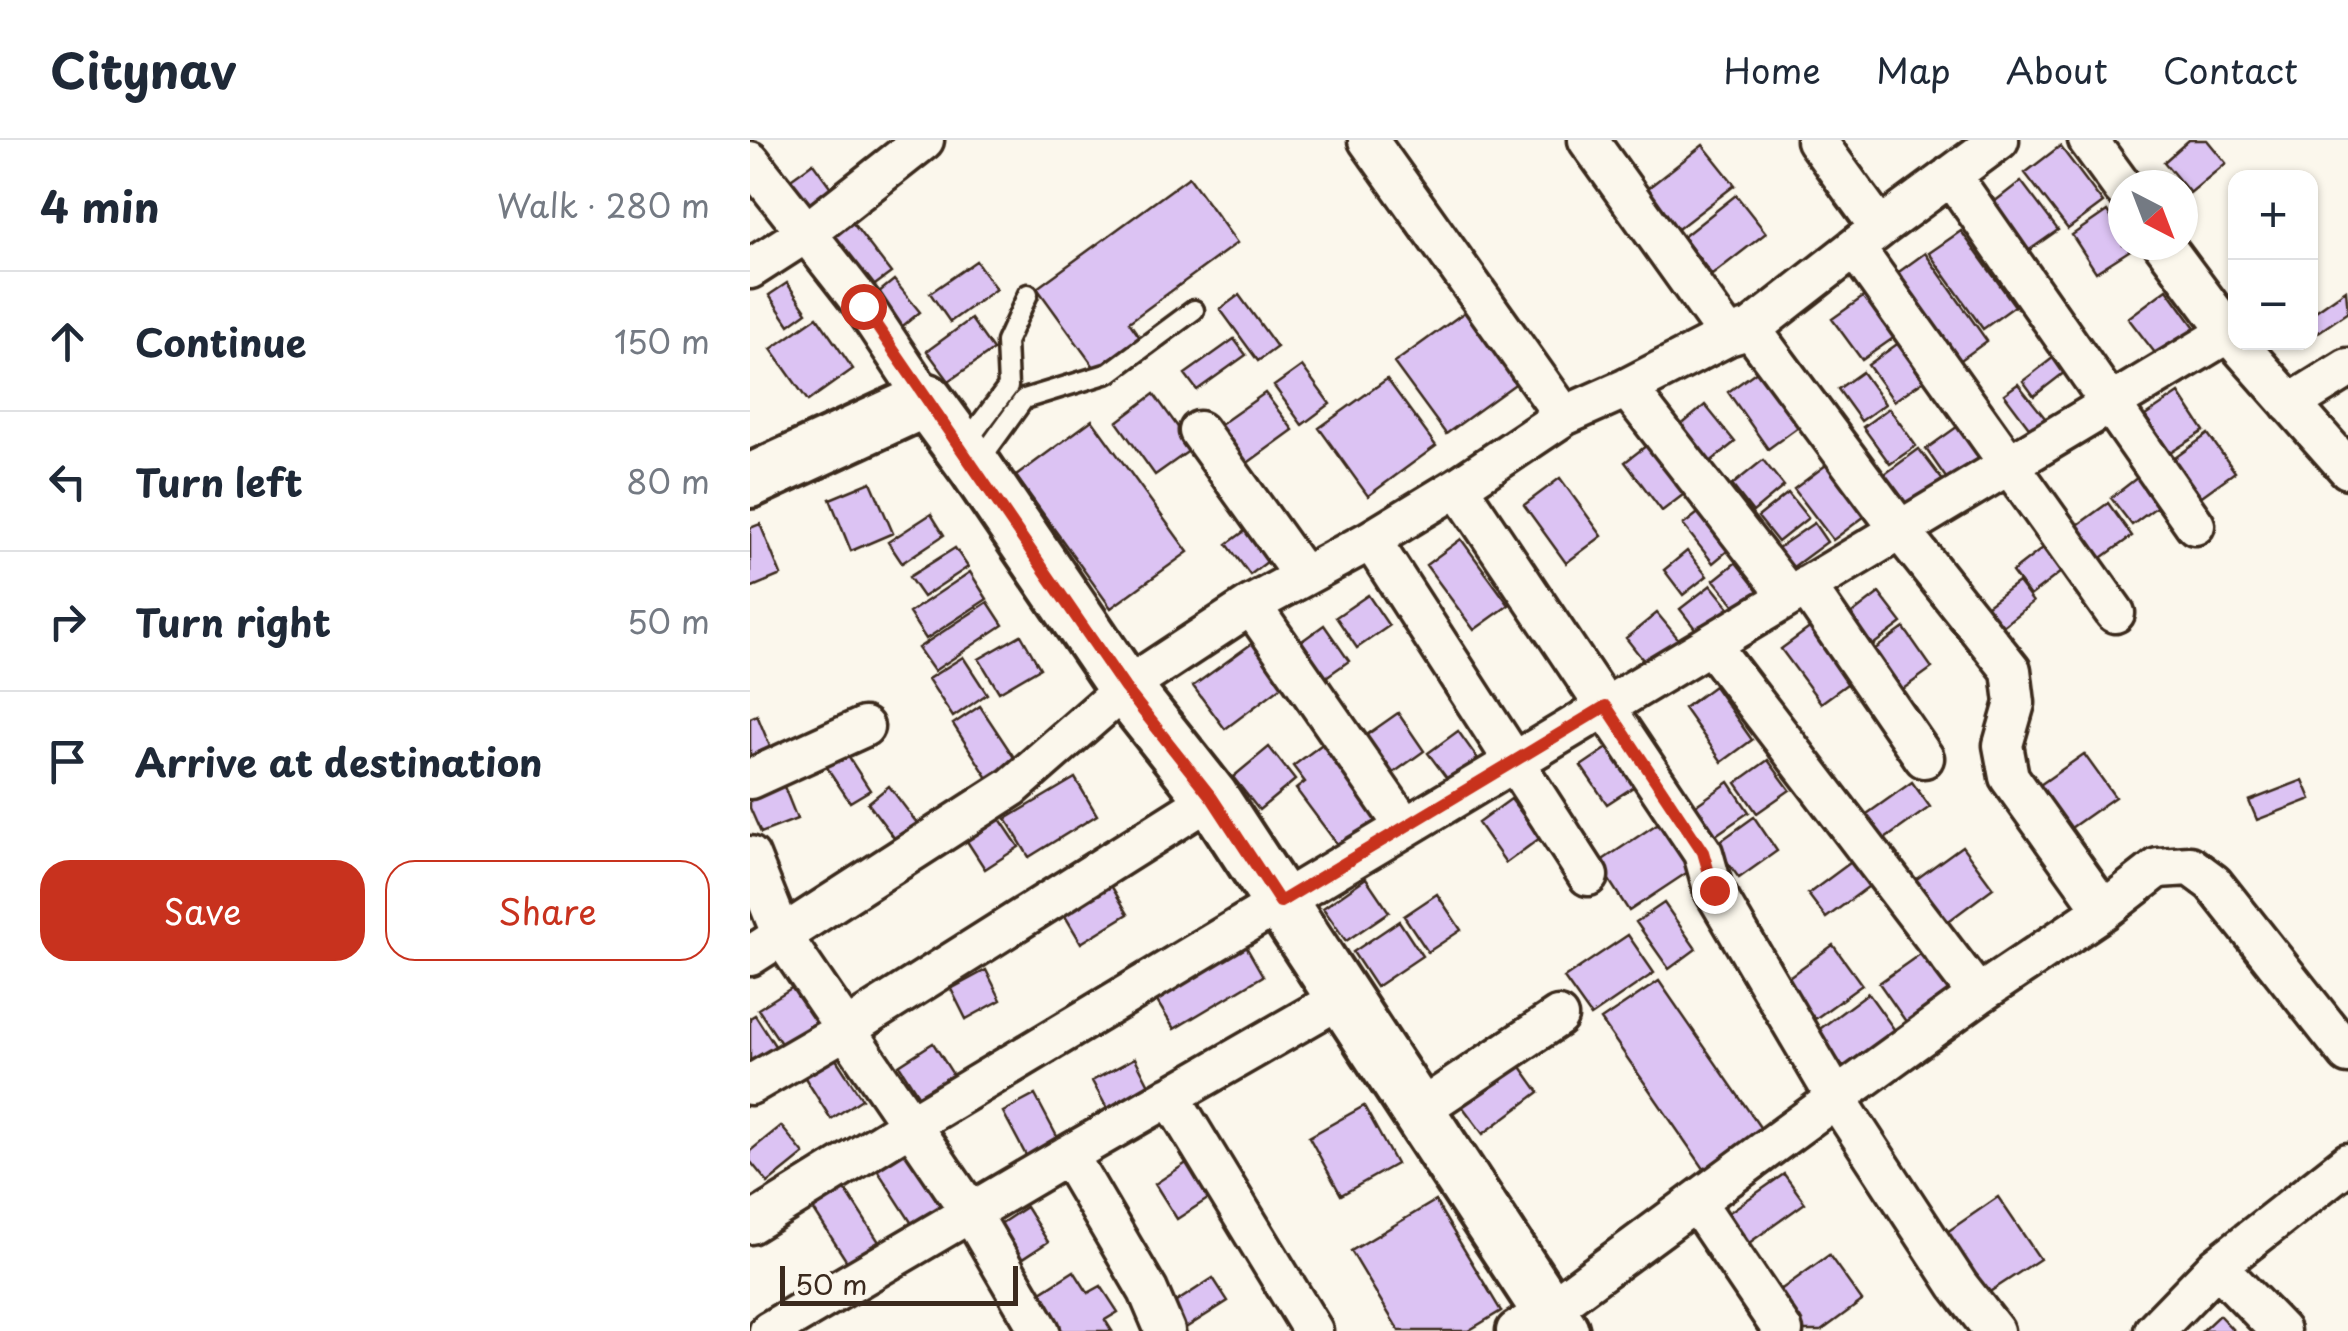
<!DOCTYPE html>
<html lang="en">
<head>
<meta charset="utf-8">
<style>
  body { margin:0; font-family:"Playpen Sans",sans-serif; background:#f6f6f7; color:#1f2937 }
  .controls { position:absolute; right:30px; top:30px; display:grid; overflow:hidden; border-radius:20px; box-shadow:0 2px 8px #0004 }
  .controls button { width:90px; height:90px; display:grid; place-items:center; padding:0; border:0; border-bottom:2px solid #e0e1e3; background:#fff; color:#1f2937; font:50px sans-serif }
  .compass { position:absolute; left:1358px; top:30px; width:90px; height:90px; border-radius:50%; background:#fff; box-shadow:0 2px 8px #0004; rotate:138deg }
  .scale { position:absolute; left:30px; bottom:25px; width:238px; box-sizing:border-box; padding-left:10px; border:5px solid #3b2a1e; border-top:0; font-size:28px; line-height:35px; white-space:nowrap; color:#3b2a1e; -webkit-text-stroke:8px #fbf7ec; paint-order:stroke }
  .stop { position:absolute; width:30px; height:30px; margin:-22px; border:8px solid #c8321e; border-radius:50%; background:#fff }
  .stop.end { background:#c8321e; border-color:#fff; box-shadow:0 2px 10px #0008 }
  .list { margin:0; padding:0; list-style:none }
  h2 { display:flex; justify-content:space-between; align-items:center; height:130px; margin:0; padding:0 40px; font-size:42px }
  h2 small { font-size:32px; font-weight:400; color:#747a83 }
  .list li { display:grid; grid-template-columns:65px 1fr auto; gap:30px; align-items:center; box-sizing:border-box; height:140px; padding:0 40px; border-top:2px solid #e0e1e3 }
  .list b { display:block; font-size:38px; white-space:nowrap }
  .list em { font-size:32px; font-style:normal; color:#747a83 }
  .actions { display:flex; gap:20px; padding:30px 40px }
  .actions a { flex:1; padding:22px 0; border:2px solid #c8321e; border-radius:30px; text-align:center; font-size:35px; color:#c8321e }
  .actions .main { background:#c8321e; color:#fff }
  .icon { flex:none; width:55px; height:55px; fill:none; stroke:currentColor; stroke-width:2; stroke-linecap:round; stroke-linejoin:round }
  .map { position:relative; flex:none; width:1598px; height:1191px; overflow:hidden }
  header { display:flex; align-items:center; gap:60px; box-sizing:border-box; height:140px; padding:0 50px; background:#fff; border-bottom:2px solid #e0e1e3 }
  header strong { font-size:48px }
  nav { display:flex; gap:55px; margin-inline-start:auto; font-size:35px }
  main { display:flex }
  aside { flex:1; background:#fff }
  .map>svg:first-child { display:block }
  .building { fill:#dcc3f3; stroke:#3b2a1e; stroke-width:2.5 }
  .lines { fill:none; stroke-linecap:round; stroke-linejoin:round }
  .lane-casing { stroke:#3b2a1e; stroke-width:25 }
  .street-casing { stroke:#3b2a1e; stroke-width:45 }
  .secondary-casing { stroke:#3b2a1e; stroke-width:60 }
  .lane { stroke:#fbf7ec; stroke-width:18 }
  .street { stroke:#fbf7ec; stroke-width:38 }
  .secondary { stroke:#fbf7ec; stroke-width:52 }
  .route { stroke:#c8321e; stroke-width:12 }
</style>
</head>
<body>
<header>
<strong>Citynav</strong>
<nav><a>Home</a><a>Map</a><a>About</a><a>Contact</a></nav>
</header>
<main>
<aside>
<h2>4 min<small>Walk · 280 m</small></h2>
<ul class="list">
<li><svg class="icon" aria-label="ahead" viewBox="0 0 24 24"><path d="M12 20V5M6 11l6-6 6 6"/></svg><div><b>Continue</b></div><em>150 m</em></li>
<li><svg class="icon" aria-label="left" viewBox="0 0 24 24"><path d="M17 20v-9H6M10 6l-5 5 5 5"/></svg><div><b>Turn left</b></div><em>80 m</em></li>
<li><svg class="icon" aria-label="right" viewBox="0 0 24 24"><path d="M7 20v-9h11M14 6l5 5-5 5"/></svg><div><b>Turn right</b></div><em>50 m</em></li>
<li><svg class="icon" aria-label="arrive" viewBox="0 0 24 24"><path d="M6 21V4h12l-3 4 3 4H6"/></svg><div><b>Arrive at destination</b></div></li>
</ul>
<div class="actions"><a class="main">Save</a><a>Share</a></div>
</aside>
<div class="map">
<svg width="1598" height="1191" viewBox="0 0 1598 1191">
  <rect width="100%" height="100%" fill="#fbf7ec"/>
  <filter id="ink" filterUnits="userSpaceOnUse"><feTurbulence type="fractalNoise" baseFrequency=".01" numOctaves="2"/><feDisplacementMap in="SourceGraphic" scale="20" xChannelSelector="R" yChannelSelector="G"/><feConvolveMatrix kernelMatrix="1 2 1 2 8 2 1 2 1" color-interpolation-filters="sRGB"/></filter>
  <g filter="url(#ink)">
    <!-- building -->
    <path class="building" d="M1439 0H1457L1476 23 1440 53 1414 22Z
      M953 5 985 45 924 92 893 52Z
      M1310 6 1353 63 1318 89 1275 33Z
      M63 23 87 56 51 81 28 48Z
      M439 37 487 103 379 182 391 199 347 231 287 148Z
      M1271 41 1308 90 1271 116 1235 69Z
      M986 55 1016 93 962 135 933 97Z
      M1357 71 1373 95V105H1379L1382 109 1346 132 1322 95Z
      M95 73 141 133 110 156 65 96Z
      M1211 91 1265 166 1233 189 1179 113Z
      M1175 113 1237 201 1208 222 1146 134Z
      M226 121 246 149 200 182 180 153Z
      M144 140 170 172 138 198 113 165Z
      M37 143 57 172 39 185 19 155Z
      M1417 149 1446 189 1409 218 1378 178Z
      M1123 150 1152 192 1112 220 1082 179Z
      M1596 150 1598 172 1560 198V175Z
      M489 155 527 207 508 221 470 169Z
      M723 166 775 237 696 294 644 223Z
      M67 177 103 229 58 261 21 209Z
      M221 179 243 210 199 241 177 211Z
      M1157 197 1183 234 1144 261 1118 225Z
      M484 199 496 215 447 250 435 234Z
      M1304 217 1315 232 1284 256 1273 241Z
      M1018 223 1058 280 1018 309 978 252Z
      M552 226 580 264 552 285 524 246Z
      M1112 232 1135 264 1111 281 1088 249Z
      M637 239 686 306 618 356 569 288Z
      M1268 244 1299 283 1284 294 1254 254Z
      M515 253 543 290 492 327 464 289Z
      M1429 253 1454 291 1420 313 1395 276Z
      M404 254 443 308 405 335 367 282Z
      M955 265 985 302 959 323 929 287Z
      M1139 268 1166 306 1140 324 1113 287Z
      M1218 279 1243 315 1201 345 1176 309Z
      M342 280 438 412 361 468 266 336Z
      M1458 294 1485 332 1449 358 1422 320Z
      M905 299 942 348 912 371 875 322Z
      M1169 309 1197 346 1161 374 1132 336Z
      M1084 319 1123 370 1083 400 1044 349Z
      M1013 320 1034 346 1003 372 982 345Z
      M1388 337 1409 365 1382 385 1361 358Z
      M810 338 852 396 816 423 774 365Z
      M121 342 143 393 101 411 80 359Z
      M1038 353 1058 378 1028 402 1008 377Z
      M1358 363 1382 396 1342 425 1318 392Z
      M952 370 982 407 963 423 933 385Z
      M181 374 194 395 152 423 138 402Z
      M1064 383 1077 402 1039 430 1025 410Z
      M10 384 31 435 0 448V388Z
      M503 385 526 415 500 435 477 404Z
      M711 399 759 465 724 490 676 425Z
      M205 408 218 427 173 457 159 437Z
      M1293 408 1311 432 1280 456 1262 432Z
      M937 411 957 436 933 455 914 430Z
      M989 420 1012 448 987 468 964 440Z
      M220 432 237 459 176 499 159 473Z
      M1268 442 1283 462 1245 492 1229 471Z
      M961 445 981 470 950 495 930 469Z
      M1129 453 1152 483 1116 510 1094 480Z
      M618 455 639 486 607 508 586 477Z
      M238 462 253 485 184 531 168 508Z
      M907 473 936 508 904 534 876 498Z
      M1069 481 1108 536 1071 563 1031 509Z
      M574 485 599 521 563 546 538 511Z
      M1154 488 1182 528 1146 554 1117 515Z
      M271 495 290 528 249 552 229 519Z
      M504 502 535 544 475 589 443 546Z
      M213 517 237 554 203 577 178 539Z
      M964 546 1002 600 972 622 934 568Z
      M230 566 271 628 243 646 203 584Z
      M648 573 674 611 635 639 608 601Z
      M7 575 26 621 0 632V578Z
      M708 591 733 626 704 648 678 613Z
      M575 602 633 682 593 712 546 649 555 642 543 626Z
      M865 603 891 642 857 664 831 626Z
      M519 607 545 640 509 670 483 637Z
      M96 613 120 650 100 662 76 626Z
      M1334 614 1365 657 1318 690 1287 647Z
      M1018 620 1040 650 1007 673 986 643Z
      M325 638 347 675 279 717 256 679Z
      M1553 640 1561 659 1507 680 1499 661Z
      M979 642 999 672 963 697 942 668Z
      M1162 642 1180 667 1132 701 1114 676Z
      M33 644 47 679 11 693 0 668V658Z
      M139 646 170 687 148 703 118 663Z
      M761 659 790 698 756 723 728 683Z
      M248 676 269 707 235 729 215 698Z
      M1004 677 1027 711 989 738 965 705Z
      M916 678 947 726 879 771 848 723Z
      M1212 706 1243 748 1192 786 1161 743Z
      M1108 717 1126 741 1076 778 1058 754Z
      M616 738 639 772 596 801 573 768Z
      M359 742 378 774 331 803 312 771Z
      M687 754 711 790 678 812 654 776Z
      M914 763 946 809 919 829 886 782Z
      M649 781 672 816 626 847 603 812Z
      M878 795 904 833 841 876 814 838Z
      M490 796 513 836 424 889 400 850Z
      M1083 805 1112 845 1065 879 1036 839Z
      M1173 812 1204 854 1159 886 1129 843Z
      M236 830 251 860 216 879 201 849Z
      M909 841 1016 996 959 1036 851 880Z
      M43 847 66 883 32 905 8 869Z
      M1118 853 1149 896 1098 934 1067 891Z
      M5 875 29 912 0 931V878Z
      M183 903 204 936 170 958 149 925Z
      M82 913 112 959 81 979 52 933Z
      M385 918 405 957 363 979 342 941Z
      M769 924 789 952 733 994 712 966Z
      M285 955 312 1006 280 1023 253 972Z
      M614 966 646 1024 591 1055 559 997Z
      M31 986 54 1014 18 1043 0 1021V1011Z
      M151 1004 196 1075 168 1093 122 1022Z
      M444 1018 467 1053 427 1079 405 1044Z
      M1034 1034 1055 1063 992 1108 971 1078Z
      M89 1040 133 1108 101 1128 58 1061Z
      M1248 1057 1290 1119 1238 1153 1197 1092Z
      M685 1061 751 1171 718 1191H649L601 1111Z
      M276 1067 298 1102 263 1125 241 1090Z
      M1079 1115 1112 1161 1071 1191H1047L1022 1156Z
      M324 1131 338 1153 351 1146 368 1172 355 1180 362 1191H312L288 1154Z
      M463 1138 478 1161 434 1189 420 1166Z
      M1469 1175 1484 1191H1452Z"/>
    <g class="lines">
      <!-- lane casing -->
      <g class="lane-casing">
        <path id="lane" d="M215 304 258 247 256 202 278 154
          M227 324 274 259 359 233 444 170"/>
      </g>
      <!-- street casing -->
      <g class="street-casing">
        <path id="street" d="M618 0 814 276
          M838 0 978 196
          M1066 0 1130 88
          M1338 0 1373 48
          M0 21 113 165 176 260
          M1201 35 1445 385
          M1414 105 1486 202
          M1105 108 1365 473
          M0 129 56 93 174 0
          M1001 189 1150 390 1261 530 1265 563 1253 605 1259 637 1354 770
          M1486 202 1598 329
          M877 248 1039 456
          M1540 264 1598 228
          M449 291 553 436
          M708 347 953 713 963 749 1086 958 1208 1145 1244 1191
          M621 400 838 736
          M1056 446 1174 618
          M501 465 655 687
          M960 504 1228 855
          M0 639 114 587
          M0 716 32 796 221 1073 290 1191
          M0 816 262 647 375 548 501 465 621 400 708 347 814 276 877 248 978 196 1001 189 1130 88 1249 0
          M0 945 95 890 462 658
          M420 956 563 1191
          M668 971 808 877
          M318 1015 398 1151 415 1191
          M946 1062 1033 1191
          M0 1084 160 985 1478 193
          M1467 1126 1530 1191
          M19 1191 318 1015 593 857
          M766 1191 799 1170 1086 958 1228 855 1354 770 1408 728 1440 726 1463 743 1598 914
          M1404 1191 1467 1126 1598 1023"/>
      </g>
      <!-- secondary casing -->
      <g class="secondary-casing">
        <path id="secondary" d="M0 341 176 260 225 327 375 548 462 658 812 1191"/>
      </g>
      <!-- lane -->
      <use href="#lane" class="lane"/>
      <!-- street -->
      <use href="#street" class="street"/>
      <!-- secondary -->
      <use href="#secondary" class="secondary"/>
    </g>
  </g>
  <g class="lines" filter="url(#ink)">
    <!-- route -->
    <path class="route" d="M113 166 375 548 462 658 530 762 856 566 953 712 964 750"/>
  </g>
</svg>
<div class="controls">
<button>+</button>
<button>−</button>
</div>
<svg class="compass" viewBox="-18 -18 36 36"><path d="M0-13l5 13h-10z" fill="#e53935"/><path d="M0 13l5-13h-10z" fill="#747a83"/></svg>
<div class="scale">50 m</div>
<div class="stop" style="left:113px;top:166px"></div>
<div class="stop end" style="left:964px;top:750px"></div>
</div>
</main>
</body>
</html>
